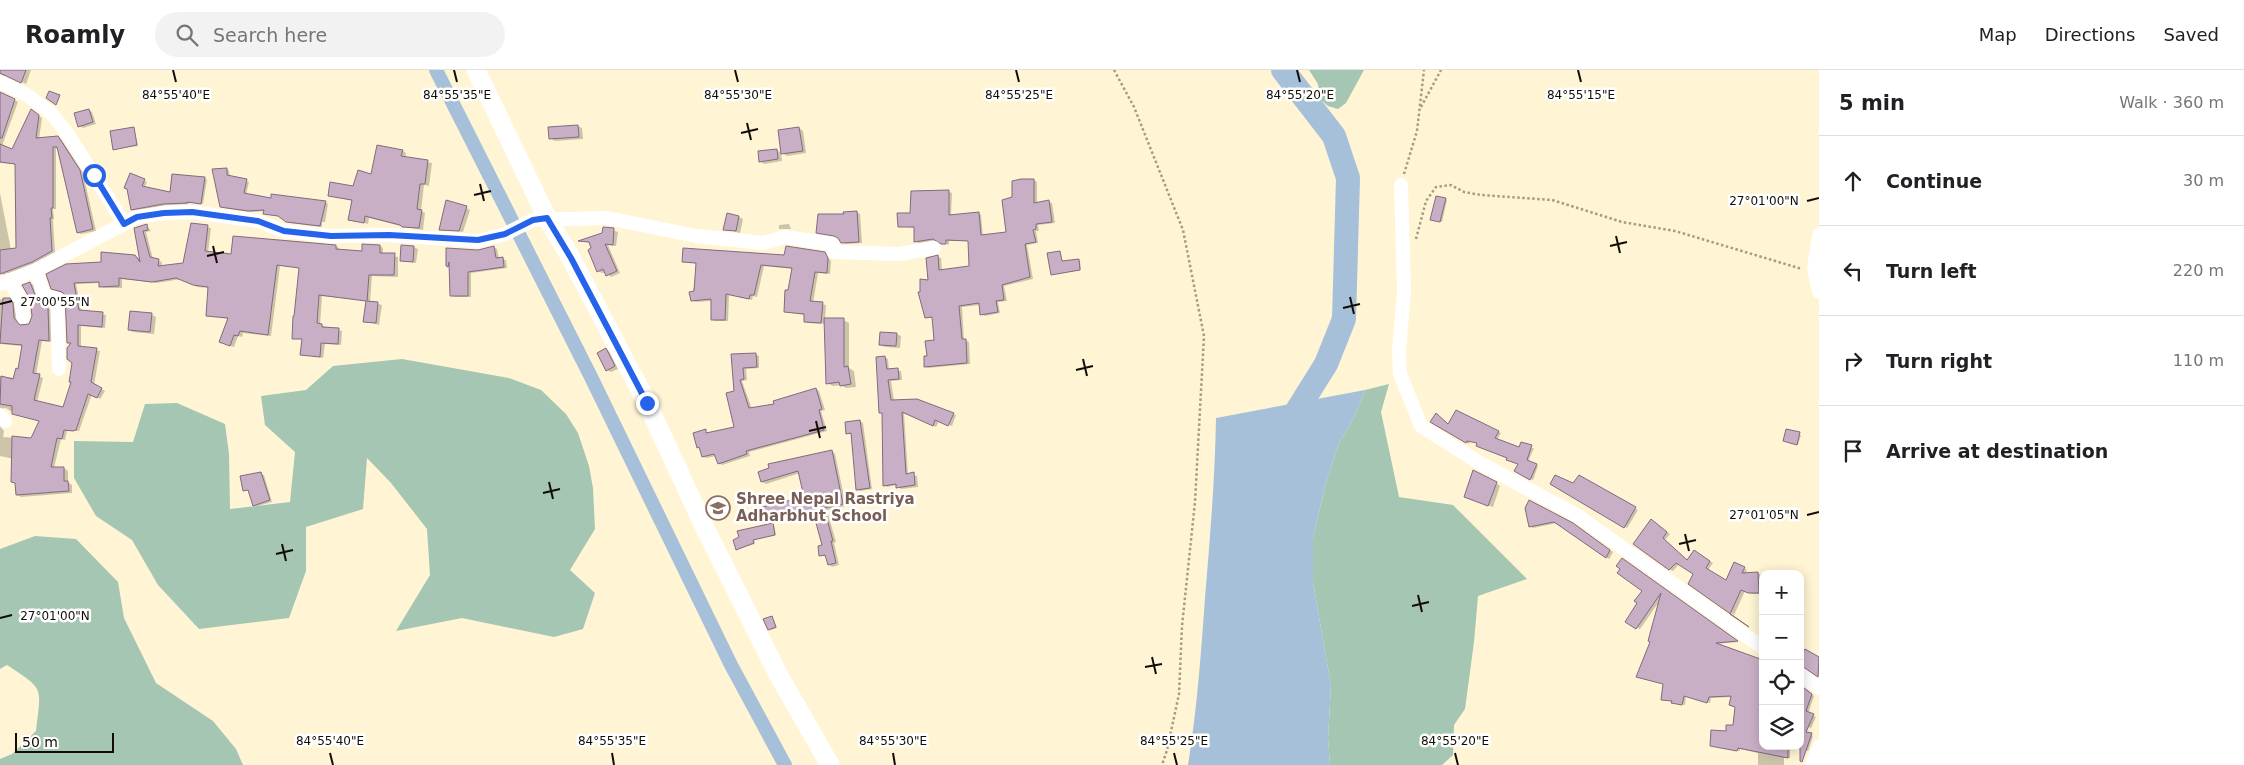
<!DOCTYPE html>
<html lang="en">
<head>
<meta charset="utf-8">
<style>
  body { margin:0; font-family:"DejaVu Sans",sans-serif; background:#f2f2f2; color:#202124 }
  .controls { position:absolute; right:15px; bottom:15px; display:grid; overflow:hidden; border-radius:10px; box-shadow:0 2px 12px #0003 }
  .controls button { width:45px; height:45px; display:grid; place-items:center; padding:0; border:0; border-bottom:1px solid #e0e0e0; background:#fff; color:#202124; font:25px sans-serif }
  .scale { position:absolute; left:15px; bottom:12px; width:99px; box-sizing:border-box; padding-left:5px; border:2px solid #110d04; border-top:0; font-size:14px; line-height:18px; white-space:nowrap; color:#110d04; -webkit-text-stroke:4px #fff; paint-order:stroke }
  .stop { position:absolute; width:15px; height:15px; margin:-11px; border:4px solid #2563eb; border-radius:50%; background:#fff }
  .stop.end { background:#2563eb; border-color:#fff; box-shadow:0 1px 5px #0008 }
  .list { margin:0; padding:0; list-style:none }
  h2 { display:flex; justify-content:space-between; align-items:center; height:65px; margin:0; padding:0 20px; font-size:21px }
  h2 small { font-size:16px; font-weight:400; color:#757577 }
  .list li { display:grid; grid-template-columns:32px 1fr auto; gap:15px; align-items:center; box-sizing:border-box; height:90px; padding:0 20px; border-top:1px solid #e0e0e0 }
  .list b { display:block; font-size:19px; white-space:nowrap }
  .list em { font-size:16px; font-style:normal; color:#757577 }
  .icon { flex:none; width:28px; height:28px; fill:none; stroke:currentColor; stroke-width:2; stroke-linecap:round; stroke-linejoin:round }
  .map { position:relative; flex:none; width:1819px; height:695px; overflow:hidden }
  header { display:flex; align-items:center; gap:30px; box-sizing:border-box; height:70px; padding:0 25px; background:#fff; border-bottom:1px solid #e0e0e0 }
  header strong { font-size:24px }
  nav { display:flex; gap:28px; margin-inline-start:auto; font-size:18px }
  .search { width:350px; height:45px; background:#f2f2f2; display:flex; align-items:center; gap:12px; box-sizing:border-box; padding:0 18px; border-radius:28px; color:#757577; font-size:19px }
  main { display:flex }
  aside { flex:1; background:#fff }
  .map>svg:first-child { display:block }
  .forest { fill:#a4c6b2 }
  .water { fill:#a5c0d8 }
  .shadow { fill:#0003 }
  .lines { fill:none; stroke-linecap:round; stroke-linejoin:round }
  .canal { stroke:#a5c0d8; stroke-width:14 }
  .river { stroke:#a5c0d8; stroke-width:24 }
  .building { fill:#c9afc6; stroke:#826a7f }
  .path { stroke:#a49c84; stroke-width:2.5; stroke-dasharray:2.5 2.5; stroke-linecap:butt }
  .street { stroke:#fff; stroke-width:14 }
  .secondary { stroke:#fff; stroke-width:19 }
  .route { stroke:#2563eb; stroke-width:6 }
  .ticks { fill:none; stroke:#110d04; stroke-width:2 }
  .labels { text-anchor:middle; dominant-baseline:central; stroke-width:5; stroke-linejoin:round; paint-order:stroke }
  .education-label { font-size:15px; font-weight:bold; fill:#785e54; stroke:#fff; text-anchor:start }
  .ticks-label { font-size:12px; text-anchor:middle; fill:#110d04; stroke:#fff; stroke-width:5; stroke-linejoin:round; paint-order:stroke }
</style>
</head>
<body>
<header>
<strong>Roamly</strong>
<div class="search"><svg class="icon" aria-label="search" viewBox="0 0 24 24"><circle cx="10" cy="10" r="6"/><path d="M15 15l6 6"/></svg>Search here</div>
<nav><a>Map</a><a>Directions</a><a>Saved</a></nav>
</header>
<main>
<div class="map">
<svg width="1819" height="695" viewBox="0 0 1819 695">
  <rect width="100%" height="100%" fill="#fff5d4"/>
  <!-- forest -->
  <path class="forest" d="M1309 0H1364L1346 33 1338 39 1328 36 1320 29 1318 14Z
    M402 289 509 308 541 320 566 344 578 363 589 396 593 418 595 459 570 500 595 523 583 559 554 567 462 548 396 561 430 505 427 459 391 413 367 388 363 439 306 457V501L289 548 199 559 158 515 132 470 96 446 74 408V371L133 372 145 334 177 333 225 354 229 384 230 439 290 432 295 382 265 355 261 326 306 320 333 296Z
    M1389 314 1381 342 1399 427 1453 435 1527 509 1478 526 1474 572 1465 639 1454 655 1453 685 1442 695H1330L1328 668 1331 616 1313 512V468L1325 416 1339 373 1354 348 1365 320Z
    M35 466 76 469 118 512 124 548 156 613 213 651 236 679 243 695H0V689L12 684 36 661C41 616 45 620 7 595L0 599V479Z"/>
  <!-- water -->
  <path class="water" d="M1365 320 1354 348 1339 373 1325 416 1313 468V512L1331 616 1328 668 1330 695H1188C1197 640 1201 584 1205 528 1210 468 1215 408 1216 348Z"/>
  <!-- shadow -->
  <path class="shadow" d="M0 0H31L26 14 9 6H3L0 4Z
    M0 22 18 32 2 76 12 81 34 42 42 48 39 69 58 67 61 69 83 103 96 161 81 164 78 162 58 78 56 79V139H53L54 149 53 150 55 183 36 193 4 205 1 203 0 199V123L11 180H17L16 94 0 93Z
    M89 40 92 42 96 54 83 58 80 56Z
    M578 56 582 58 583 69 555 71 550 68V58Z
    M799 58 803 61 806 83 787 86 782 83Z
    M134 59 138 76 114 79Z
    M777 80 781 83 782 91 764 94 760 91Z
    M403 81 406 83 405 88 432 93 429 116 424 115 421 141 425 143 423 160 405 157 369 148 368 154 350 149 353 131 329 126 354 117 372 106Z
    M227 99 229 101 230 107 249 112 246 125 272 130 325 132 328 134 325 152H322V157L290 153 281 147 267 144 265 141 251 142 224 138 221 136Z
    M131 105 147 112 144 118 171 124 173 106 205 108 207 110 203 134 190 132 189 134 166 135 135 141 132 140Z
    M1034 110 1037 112V134L1049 132 1052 133 1055 153 1038 155 1039 161H1036L1038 173 1027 175 1033 209 1004 216 1007 231 998 232 1000 243 985 246 982 244 980 235 962 237 964 270 969 272 970 294 928 298 925 297 936 272 934 248 926 247 930 211 928 189 938 187 941 188 942 201 971 197 969 171H949V175L937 170 919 173 916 172 915 158 899 156 912 144V122H949L952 123 951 146 978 143 981 145 983 166 1007 163 1014 128Z
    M1446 129 1447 130 1442 152 1434 150Z
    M466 138 470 140 463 162 440 159Z
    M857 142 860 144 862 173 845 174 839 167 817 162 845 145V143Z
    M739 147 743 149 740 163 725 159Z
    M789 154 791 159H779V155Z
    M192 155 211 158 208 183 232 185 336 176 339 178V181L363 183 380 176 383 178V185L398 187V207L372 206 370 232 382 235 379 255 365 251 367 231 322 226 320 255 342 261 341 275 325 274 323 288 301 284 303 270 294 268 300 198 280 196 271 266 243 263 242 267 238 266 234 277 224 274 229 249 207 246 209 218 197 217 181 209 157 213 122 209V218H103L100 213 76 214 82 242 106 245 105 258 81 256V277L100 281 94 315 105 321 100 329 92 324 79 361H67L65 370 61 369 54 398H64L68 401V412L72 415V423L21 427 17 425V414L12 412 52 397 0 386V356L4 361 3 367 32 369 40 351 15 344 6 338 0 339V306L14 308 19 300 23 276 0 274V281V229L13 231 19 255 25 257 32 252 33 246 30 213 34 215 41 235 52 240 53 272 42 271 36 305 43 308 37 332 64 339 73 312 72 274 68 272 66 225 52 218 102 193 135 186 141 189 135 159 147 156 151 161 146 162 153 189 162 192 161 197 184 194Z
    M606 158 618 162 616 176 608 175 620 203 611 207 606 202 602 203 598 201 591 173 581 171 604 164Z
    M413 177 418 179 416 193 401 190Z
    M494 177 497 179 499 189 506 190 507 198 471 203V227H454L451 225V198L447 196V179L478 181Z
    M1060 182 1063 192 1080 191 1081 200 1053 204Z
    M824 183 831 191 830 204 818 203 813 233 826 235 825 249 843 250 849 253V298L854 301 856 317 846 318 841 315 833 316 827 313 826 254 808 253 805 251V245L786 242 794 199 764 196 757 227 753 226 752 230 729 225 728 251H715L712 249V231L696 232 692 230 697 194 684 191Z
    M151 244 156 247 154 264 133 262 129 260Z
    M896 264 901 266 900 278 885 277 881 275Z
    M605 279 610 282 618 299 611 302 607 300Z
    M755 284 759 286V298L746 299 747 310 742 311 752 339 776 335 816 319 819 321 825 340 821 341 827 361 749 382 750 386 722 395 719 393 716 386 706 388 703 386 701 379 698 377 705 361 709 363 735 358 733 285Z
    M885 287 888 289 889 300 901 301 902 310 891 311 894 331 956 345 952 356 939 351 936 357 904 343 908 405 917 406 918 417 901 419 897 415 887 417 884 415 885 382 878 288Z
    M1456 342 1501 363 1497 370 1520 379 1534 378 1528 392 1538 396 1533 410 1515 401 1519 394 1508 387 1478 373 1470 371 1469 374 1463 371 1449 355Z
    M860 351 863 353 872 419 860 421 857 420 852 364 847 363Z
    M1787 360 1801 365 1798 375 1786 371Z
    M832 381 835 384 846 436 827 440 836 472 834 473 839 495 832 497 829 494 827 487 821 485 824 476 815 444 771 453 774 455 776 465 754 470 755 474 737 479 772 455 766 452 806 428 800 403 766 414 762 412Z
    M261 404 264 405 272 432 257 436 254 435 250 421 244 420Z
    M1579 406 1638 440 1627 458 1552 413 1574 415Z
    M1496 413 1500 416 1493 437 1469 429Z
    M1530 431 1576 457 1613 482 1609 489 1557 453 1533 458 1530 456Z
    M1655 453 1670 464 1665 470 1688 491 1694 481 1713 493 1708 500 1727 512 1744 498 1747 500 1745 504 1758 503 1761 505 1762 524H1752L1745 521 1734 545 1689 513 1695 504 1679 494 1673 501 1669 499Z
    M1625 491 1738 572 1716 574 1763 676 1790 680V688H1784V695H1758V683L1740 679V681L1711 675 1734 656 1736 637 1732 627 1711 628 1710 633 1686 626 1685 635 1662 629 1664 614 1652 572 1661 529 1640 559 1627 552 1644 521Z
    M772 547 777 558 771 560 769 559Z
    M1806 581 1819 588V606L1809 598H1800V591Z
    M1800 616 1814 626 1808 643 1816 647 1811 658 1800 653Z
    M1811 665 1813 666 1808 681 1794 676H1800Z"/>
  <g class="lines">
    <!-- canal -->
    <path class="canal" d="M436 0 591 307 731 595 785 695"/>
    <!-- river -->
    <path class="river" d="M1283 0 1334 66 1348 108 1344 249 1326 294 1286 358"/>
  </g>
  <!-- building -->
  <path class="building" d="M0 0H26L21 13 0 3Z
    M49 21 60 25 56 35 46 28Z
    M0 22 15 29 2 68H0Z
    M31 39 39 45 36 68 58 66 80 100 93 159 77 163 57 77H53V138H51L52 148H50L52 181 32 192 0 204V180L16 178 15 94 0 92V74L12 79Z
    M89 39 93 52 78 57 74 43Z
    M578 55 579 67 549 69 548 57Z
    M134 57 137 75 113 80 110 61Z
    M799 57 803 81 781 84 778 60Z
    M377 75 403 80 401 86 428 90 425 114H420L417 139 422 140 419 158 402 157 400 155 365 146 364 153 348 150 352 130 328 126 330 112 353 116 358 100 371 104Z
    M777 79 778 89 759 92 758 81Z
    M227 98V105L247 109 244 123 271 128V124L326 131 320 156 286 152 278 146 263 144 264 140 248 141 220 137 212 99Z
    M130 103 145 109 142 116 170 122 172 104 205 107 201 134 187 132V133L163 134 131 140 127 119 124 118Z
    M1021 109H1034V133L1049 130 1052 152 1036 154V159L1033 160 1036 172 1025 174 1030 207 1002 215 1004 230 996 231 998 242 980 245 979 233 959 236 962 269H966L967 293 924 297V286H927L925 271 934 270 932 247 925 248 918 222H920V209L928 210 926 188 938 185 939 200 969 196 968 171 946 170V174H941L933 169 914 172V157H898L897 143H910L911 121 949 120V145L979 142 981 165 1006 162 1002 130 1012 127V111Z
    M1436 126 1446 128 1440 152 1430 150Z
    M446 130 467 136 459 161 439 160Z
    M857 141 859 172 841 173 838 168 834 166 816 163 818 144H844L843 142Z
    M727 143 739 146 736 161 723 160Z
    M191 153 208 155 205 181 231 184 233 166 336 175V179L362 181V174L380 175V183H395L394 205H369L367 231 378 232 376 253 363 252 366 231 319 225 317 253 322 254V257L339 258 338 274 321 273 320 287 300 285 302 269H292L293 246H294L299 198 277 195 268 265 240 261 238 266 234 265 230 276 219 272 228 248 206 246 208 217 193 215 176 208 152 212 119 208V216L99 217V212L74 213 79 240 103 242 102 257 78 255V276L97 278 91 312 102 318 97 328 88 324 76 360 73 361 64 360 62 369 57 368 51 397H64V411H68L69 421 16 425 15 413 11 412 12 366 31 368 39 351 12 344V336L0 334 1 306 13 309 16 298 18 299 22 275 0 273 3 228H10L13 233 14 248 20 255 29 254 32 246 30 229 22 215 30 212 38 233 48 237 49 271 39 270 33 303 40 304 34 330 63 337 71 312H69L72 293 67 289V278L71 273H67L65 225 62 222 51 219 46 204 66 194 101 192V182L135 185 140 192 134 158 147 154 148 160 143 161 150 187 159 189 158 196 183 193Z
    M603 157 614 158 613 175 605 174 617 201 606 206 603 199 597 202 588 180 591 178 589 172 578 171 602 163Z
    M401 175 414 176 413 192 400 191Z
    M494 176 496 188 503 187 504 197 468 202V226H450L449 192 448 197 446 196V178L478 180Z
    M786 176 825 182 828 188 827 203 815 202 810 231 823 232 821 253 804 252V244L784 242 785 220H788L792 198 761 195 754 225H750L749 229 726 224 725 250H711V229L691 231 689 222 694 221 696 193 682 192 683 178 784 185Z
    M1060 181 1062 191 1079 189 1080 200 1051 205 1047 183Z
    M130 241 152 243 150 262 128 260Z
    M824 248H844V297L848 296 851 314 840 316 839 312 826 314Z
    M880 262 897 263 896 276 879 275Z
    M606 278 615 296 606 301 597 283Z
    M756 283 757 297 743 298 744 309 740 310 749 338 774 334 773 331 816 318 822 339 819 340 824 360 746 381 747 384 718 394 714 384 702 387 699 377 697 378 693 363 706 359V363L734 357 726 323 734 321 731 284Z
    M885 286 887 299 898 298 899 309 888 310 891 330 917 329 954 343 948 356 935 350 933 356 902 342 906 404 914 402 915 415 896 418V414L883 416 882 343H879L876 287Z
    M1456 340 1499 361 1495 368 1519 377 1521 372 1532 375 1527 390 1537 394 1530 410 1514 401 1518 394 1506 390 1507 388 1476 376 1477 373 1467 371 1466 373 1430 352 1436 343 1448 354Z
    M860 350 870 418 856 420 851 363 846 364 845 352Z
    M1786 359 1800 362 1797 375 1783 371Z
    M832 380 843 434 824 438 833 471H831L836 493 828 495 825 485 819 486 818 476 822 475 813 442 765 452 762 437 804 427 798 401 761 412 758 402 769 398 768 394Z
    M1473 400 1497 412 1488 436 1464 427Z
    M261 402 270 430 253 436 248 420 243 421 240 406Z
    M1555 405 1573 413 1579 405 1636 437 1624 458 1550 414Z
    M1529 430 1573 453 1610 480 1606 488 1554 452 1529 457 1525 438Z
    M1651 449 1667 462 1663 468 1687 490 1694 480 1710 491 1706 498 1726 510 1734 492 1745 497 1742 503 1758 502 1759 523H1748L1741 520 1730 544 1749 557 1688 514 1693 504 1676 493 1669 500 1633 474Z
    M773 453 775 465 753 470 754 473 736 480 733 470 739 467 737 461Z
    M1622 488 1738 571 1716 573 1763 590V676H1788V688L1738 678 1737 681 1710 676 1711 660 1726 661V655H1733L1735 637 1729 635 1731 626 1709 627 1707 633 1684 626 1682 635 1671 633 1672 631 1661 630 1663 614 1636 607 1650 572 1648 571 1661 523 1636 559 1625 552 1637 533 1634 531 1642 521 1617 503 1620 499 1616 496Z
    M772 546 776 557 768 560 763 549Z
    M1805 579 1819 587 1818 607 1800 595V588Z
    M1800 615 1812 624 1806 641 1814 644 1806 662 1812 663 1802 692 1800 691Z"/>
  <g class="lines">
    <!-- path -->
    <path class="path" d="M1114 0 1134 37 1183 160 1204 266 1195 432 1182 556 1179 624 1167 680 1162 695
      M1421 37 1441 0
      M1404 104 1417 61 1424 0
      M1416 169 1426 131 1436 117 1451 115 1464 122 1481 125 1552 130 1622 152 1675 161 1802 199"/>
    <!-- street -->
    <path class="street" d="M0 12 27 25 51 43 67 63 124 153
      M1401 115 1404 222 1399 280 1400 304 1421 356 1478 392 1578 446 1763 578
      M1819 165 1814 198 1819 222
      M36 200 44 227 57 229 59 299
      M9 210 21 230 23 247
      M0 214 36 200 137 147 164 143 192 142 258 151 284 161 331 166 389 165 478 171 505 164 533 150 607 148 696 166 763 173 785 167 832 174 834 182 899 184 934 178
      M0 345 5 351
      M1800 604 1819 618
      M1812 695 1819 677"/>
    <!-- secondary -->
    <path class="secondary" d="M476 0 547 148 571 188 647 333 703 454 779 606 830 695"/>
  </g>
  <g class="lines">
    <!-- route -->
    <path class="route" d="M94 105 124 154 137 147 164 143 192 142 258 151 284 161 331 166 389 165 478 170 505 164 533 150 547 148 571 188 647 333"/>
  </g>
  <!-- ticks -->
  <path class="ticks" d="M173 0 176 12M454 0 457 12M735 0 738 12M1016 0 1019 12M1297 0 1300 12M1578 0 1581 12M747 53 751 70M741 63 758 59M480 114 484 131M474 125 491 121M1807 131 1819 128M1616 166 1620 183M213 176 217 193M1610 176 1627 172M207 186 224 182M1350 227 1354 244M0 234 12 231M1343 238 1360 234M1083 289 1087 306M1076 300 1093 296M816 351 820 368M809 361 826 357M549 412 553 429M543 423 560 419M1807 445 1819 442M1685 464 1689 481M282 474 286 491M1679 474 1696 470M276 484 293 480M1418 525 1422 542M1412 536 1429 532M0 548 12 545M1152 587 1156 604M1145 597 1162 594M330 683 333 695M612 683 614 695M893 683 895 695M1174 683 1177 695M1455 683 1458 695"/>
  <!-- icons -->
  <defs>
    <g id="school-ring" transform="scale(1.25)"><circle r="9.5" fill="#fff" stroke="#8d6e63" stroke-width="1.5"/><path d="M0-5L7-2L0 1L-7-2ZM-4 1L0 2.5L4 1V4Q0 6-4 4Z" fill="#8d6e63"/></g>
  </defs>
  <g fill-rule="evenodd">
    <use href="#school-ring" x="718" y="438"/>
  </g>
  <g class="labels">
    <!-- education labels -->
    <g class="education-label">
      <text x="736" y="429">Shree Nepal Rastriya<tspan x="736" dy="17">Adharbhut School</tspan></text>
    </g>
  </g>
  <g class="ticks-label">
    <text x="176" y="29">84°55'40"E</text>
    <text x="457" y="29">84°55'35"E</text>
    <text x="738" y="29">84°55'30"E</text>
    <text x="1019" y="29">84°55'25"E</text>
    <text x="1300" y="29">84°55'20"E</text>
    <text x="1581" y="29">84°55'15"E</text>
    <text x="1764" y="135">27°01'00"N</text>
    <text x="55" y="236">27°00'55"N</text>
    <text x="1764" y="449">27°01'05"N</text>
    <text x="55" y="550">27°01'00"N</text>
    <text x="330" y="675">84°55'40"E</text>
    <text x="612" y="675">84°55'35"E</text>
    <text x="893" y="675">84°55'30"E</text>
    <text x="1174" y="675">84°55'25"E</text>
    <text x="1455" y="675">84°55'20"E</text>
  </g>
</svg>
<div class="controls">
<button>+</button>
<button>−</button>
<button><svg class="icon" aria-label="locate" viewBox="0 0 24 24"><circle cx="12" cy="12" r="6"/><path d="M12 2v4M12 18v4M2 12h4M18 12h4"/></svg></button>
<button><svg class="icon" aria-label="layers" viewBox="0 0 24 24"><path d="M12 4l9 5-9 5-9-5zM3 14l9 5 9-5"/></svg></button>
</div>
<div class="scale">50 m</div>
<div class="stop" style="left:94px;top:105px"></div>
<div class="stop end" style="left:647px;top:333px"></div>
</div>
<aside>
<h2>5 min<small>Walk · 360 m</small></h2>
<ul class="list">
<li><svg class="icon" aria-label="ahead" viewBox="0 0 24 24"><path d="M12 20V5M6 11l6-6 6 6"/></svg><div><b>Continue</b></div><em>30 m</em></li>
<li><svg class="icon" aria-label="left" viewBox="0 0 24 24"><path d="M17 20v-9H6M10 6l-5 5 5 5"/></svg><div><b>Turn left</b></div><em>220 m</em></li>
<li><svg class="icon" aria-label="right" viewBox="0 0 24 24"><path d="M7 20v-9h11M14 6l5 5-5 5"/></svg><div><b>Turn right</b></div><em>110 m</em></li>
<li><svg class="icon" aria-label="arrive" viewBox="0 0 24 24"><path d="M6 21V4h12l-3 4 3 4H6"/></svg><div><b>Arrive at destination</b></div></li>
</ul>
</aside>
</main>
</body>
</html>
